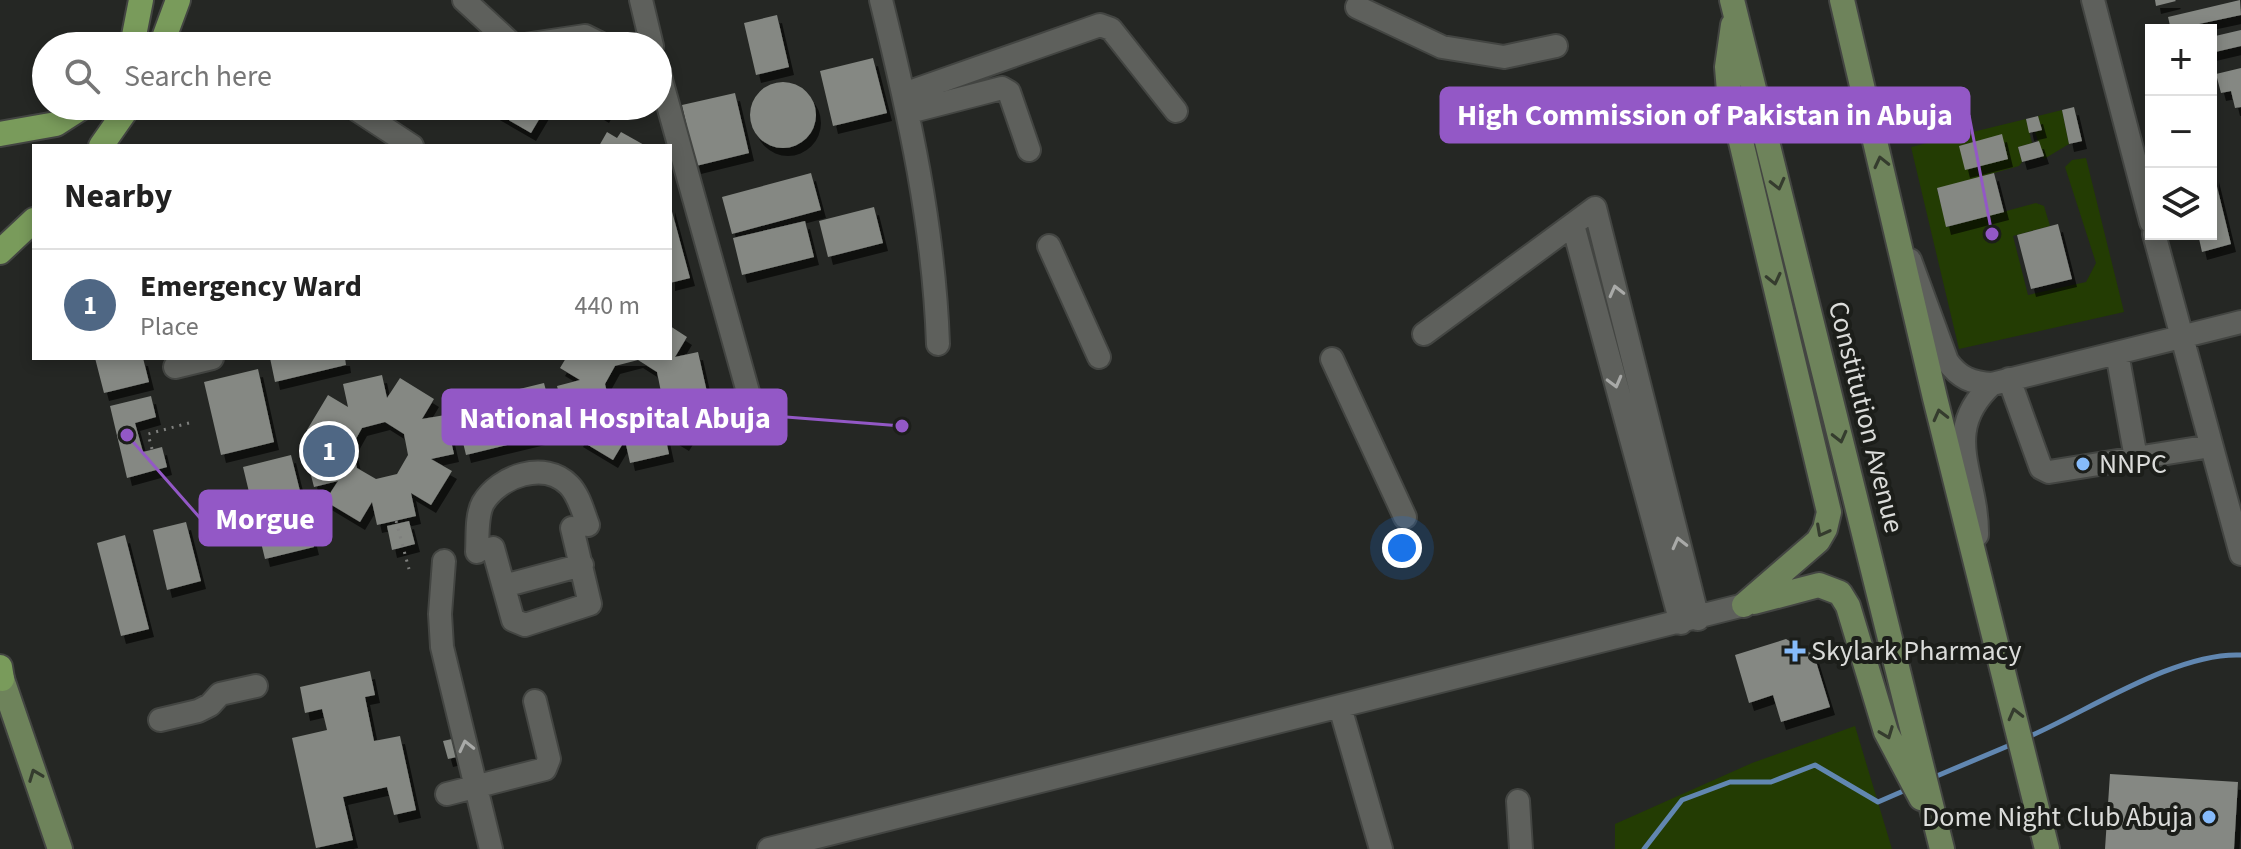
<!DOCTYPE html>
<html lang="en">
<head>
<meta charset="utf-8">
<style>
  body { margin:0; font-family:"Source Sans 3",sans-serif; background:#f6f6f6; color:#222 }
  .controls { position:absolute; right:24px; top:24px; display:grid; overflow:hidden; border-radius:0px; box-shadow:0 4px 12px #0003 }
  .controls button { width:72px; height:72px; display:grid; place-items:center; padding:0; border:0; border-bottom:2px solid #e0e0e0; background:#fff; color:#222; font:40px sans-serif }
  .you { position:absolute; left:1402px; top:548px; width:28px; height:28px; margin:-20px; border:6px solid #fff; border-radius:50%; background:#1a73e8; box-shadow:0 0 0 12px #1a73e833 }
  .badge { display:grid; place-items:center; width:52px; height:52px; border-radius:50%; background:#4f6784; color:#fff; font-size:26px; font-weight:700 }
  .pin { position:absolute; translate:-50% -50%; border:4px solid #fff; box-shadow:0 2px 8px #0006 }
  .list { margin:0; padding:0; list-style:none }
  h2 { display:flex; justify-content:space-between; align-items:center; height:104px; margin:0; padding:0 32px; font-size:34px }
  h2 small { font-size:26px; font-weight:400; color:#767676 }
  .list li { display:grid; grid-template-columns:52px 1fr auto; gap:24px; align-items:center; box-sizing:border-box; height:112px; padding:0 32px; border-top:2px solid #e0e0e0 }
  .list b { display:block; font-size:30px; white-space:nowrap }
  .list p { margin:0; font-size:26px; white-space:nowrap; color:#767676 }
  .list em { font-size:26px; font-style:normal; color:#767676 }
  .icon { flex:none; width:44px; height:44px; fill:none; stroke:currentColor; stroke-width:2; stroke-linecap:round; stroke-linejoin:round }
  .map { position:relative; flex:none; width:2241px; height:849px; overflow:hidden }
  .search { position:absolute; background:#fff; box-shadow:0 4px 12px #0003; left:32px; top:32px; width:640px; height:88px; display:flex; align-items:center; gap:20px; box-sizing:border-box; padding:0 28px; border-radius:44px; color:#767676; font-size:30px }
  .panel { position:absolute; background:#fff; box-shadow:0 4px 12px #0003; left:32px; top:144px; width:640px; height:216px; border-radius:0px }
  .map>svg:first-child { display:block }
  .green { fill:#233c03 }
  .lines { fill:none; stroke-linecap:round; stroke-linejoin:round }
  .stream { stroke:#6187b1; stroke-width:5 }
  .building { fill:#858883; fill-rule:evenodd; filter:url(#shadow) }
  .minor-casing { stroke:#434542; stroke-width:26 }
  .major-casing { stroke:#434542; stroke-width:28 }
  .highway-casing { stroke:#434542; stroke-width:28 }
  .path { stroke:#7f807e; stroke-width:3; stroke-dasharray:2 6; stroke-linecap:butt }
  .minor { stroke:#5e605c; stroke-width:22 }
  .major { stroke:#6e835b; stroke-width:24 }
  .highway { stroke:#799b5b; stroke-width:24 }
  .oneway { stroke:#353c2e }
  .oneway2 { stroke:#a9aaa8 }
  .poi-dot { fill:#86bbfb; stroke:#1c1e1a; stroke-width:3 }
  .labels { text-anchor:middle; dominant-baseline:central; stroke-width:8; stroke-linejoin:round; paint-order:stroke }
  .street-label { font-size:28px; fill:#dbdcda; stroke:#1c1e1a }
  .poi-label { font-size:28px; fill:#dbdcda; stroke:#1c1e1a; text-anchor:start }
  .leader { fill:none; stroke:#9358c6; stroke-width:3 }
  .callout-dot { fill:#9358c6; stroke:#1c1e1a; stroke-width:3 }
  .callout { fill:#9358c6; stroke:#9358c6; stroke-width:3 }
  .callout-label { font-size:30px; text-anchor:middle; font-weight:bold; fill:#fff }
</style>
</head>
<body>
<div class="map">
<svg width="2241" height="849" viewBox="0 0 2241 849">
  <defs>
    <filter id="shadow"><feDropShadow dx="5" dy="8" stdDeviation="0" flood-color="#0009"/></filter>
  </defs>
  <rect width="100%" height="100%" fill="#252724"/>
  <!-- green -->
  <path class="green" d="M2062 110 2069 144 2044 159 2035 132 2042 130 2038 116Z
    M2026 119 2032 143 2018 147 2022 162 2019 166 1937 189 1947 227 2036 203 2044 206 2050 226 2013 236 2028 295 2086 282 2096 263 2065 167 2072 160 2086 158 2124 312 1959 349 1911 147Z
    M1855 726 1892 849H1615V824L1752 763Z"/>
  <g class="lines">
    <!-- stream -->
    <path class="stream" d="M2028 737C2088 711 2176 652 2241 655
      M1932 778 2015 743
      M1644 849 1682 800 1730 782H1771L1815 765 1878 802 1908 789"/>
  </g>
  <!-- building -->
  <path class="building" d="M2155 0H2175L2176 1 2156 6Z
    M2240 0 2241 15 2171 30 2168 17Z
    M777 15 789 67 756 75 744 23Z
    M2241 30V46L2211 53V37Z
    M873 58 887 113 833 126 820 71Z
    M2241 68V107L2235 108 2231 91 2221 93 2216 74Z
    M750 115a33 33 0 1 1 66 0a33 33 0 1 1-66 0Z
    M735 93 749 153 696 166 682 105Z
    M496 106H547L531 133 493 111Z
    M589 106H609L604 115Z
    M2074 107 2082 141 2069 144 2062 110Z
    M2038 116 2042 130 2029 133 2026 119Z
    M607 132 617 138 621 132 646 146H599Z
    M2002 134 2008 159 1965 170 1959 146Z
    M2039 141 2044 156 2022 162 2018 147Z
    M811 173 821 210 732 234 722 197Z
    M1994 173 2004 212 1946 227 1937 188Z
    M2214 174 2231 244 2202 252 2198 234H2211Z
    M670 204 690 278 670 283Z
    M874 207 883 243 828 257 819 221Z
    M805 221 814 257 742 275 733 238Z
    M2058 224 2072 279 2031 289 2017 235Z
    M670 326 687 337 675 357 698 352 707 392 684 397 705 409 684 443 664 431 669 454 630 463 625 440 613 460 578 439 590 419 567 425 557 386 580 380 560 368 566 358H670ZM638 360 657 372 661 392 651 411 629 417 610 405 605 384 615 366Z
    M95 358H143L149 382 104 393Z
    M270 358H345L346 365 275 382Z
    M258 369 274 442 221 455 204 382Z
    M382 375 387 398 400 378 434 399 422 419 445 415 454 454 431 459 452 471 431 505 411 493 416 516 377 525 372 502 360 522 325 501 338 481 314 487 304 448 327 442 307 430 328 395 348 407 343 384ZM385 422 404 434 408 455 397 474 376 479 357 468 352 446 362 428Z
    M544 383 557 433 466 455 454 405Z
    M151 396 156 417 135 423 143 452 162 447 167 467 127 478 110 406Z
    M291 455 314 547 265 559 243 467Z
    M409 521 415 544 392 550 387 526Z
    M186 522 201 581 167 590 153 530Z
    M125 535 149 629 121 636 97 543Z
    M1786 639 1814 655 1830 707 1781 722 1773 695 1749 703 1735 655Z
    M370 671 375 695 365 697 374 741 400 736 416 810 394 815 387 787 343 797 353 840 316 848 292 738 327 730 322 709 305 713 300 687Z
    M461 737 465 755 448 759 443 741Z
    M2110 774 2238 782 2234 849H2105Z"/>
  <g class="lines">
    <!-- minor casing -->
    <g class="minor-casing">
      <path id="minor" d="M464 0 514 46
        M641 0 652 46
        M881 0C909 113 934 227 938 344
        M2093 0 2151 222
        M1357 7 1442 47 1504 57 1556 46
        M518 46 585 36 605 46
        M658 69 748 392
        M904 94 1100 25 1111 29 1176 111
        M351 106 412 146
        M909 112 1002 88 1009 92 1029 150
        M1573 225 1681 623
        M2154 234 2241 554
        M1049 246 1099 357
        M1910 260 1947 361C1959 378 1972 383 1992 384L2241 322
        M1424 334 1595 208 1698 619
        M2117 353 2136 458
        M1332 359 1405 517
        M175 367 212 358
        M2009 379 2041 468 2049 472 2211 446
        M1977 535C1978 474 1939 433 1992 384
        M493 548 513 620 525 625 590 604 572 528
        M477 552C478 537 476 516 483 503 499 476 545 460 569 485 579 495 583 512 588 525
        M444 561 440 614 442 647 491 849
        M504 586 582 565
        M1340 707 1381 849
        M160 720 198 711 210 705 220 694 256 686
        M447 794 545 769 549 759 535 701
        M1518 801 1521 849
        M769 849 1744 605"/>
    </g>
    <!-- major casing -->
    <g class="major-casing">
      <path id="major" d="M1732 0 1942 849
        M1842 0 1935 398 2047 849
        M1733 25 1727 67 1729 91 1829 512 1825 529 1818 541 1744 605
        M1754 602 1819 585 1840 593 1848 606 1886 732 1921 798
        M2 679 60 849"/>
    </g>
    <!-- highway casing -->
    <g class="highway-casing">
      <path id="highway" d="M132 46 141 0
        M161 46 178 0
        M0 134 56 124 84 106
        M101 146 129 106
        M0 252 34 220
        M0 667 2 679"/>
    </g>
    <!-- path -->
    <path class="path" d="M152 449 148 434 189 423
      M396 521 409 569"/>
    <!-- minor -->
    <use href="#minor" class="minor"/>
    <!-- major -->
    <use href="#major" class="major"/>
    <!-- highway -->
    <use href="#highway" class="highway"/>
  </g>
  <!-- one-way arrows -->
  <defs><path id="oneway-chevron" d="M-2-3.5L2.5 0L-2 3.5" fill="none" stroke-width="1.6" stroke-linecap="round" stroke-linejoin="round" transform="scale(2)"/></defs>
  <g class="oneway">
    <use href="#oneway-chevron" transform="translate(1881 162) rotate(-103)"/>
    <use href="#oneway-chevron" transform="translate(1778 184) rotate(76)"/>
    <use href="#oneway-chevron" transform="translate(1774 279) rotate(77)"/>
    <use href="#oneway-chevron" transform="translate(1940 415) rotate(-104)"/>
    <use href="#oneway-chevron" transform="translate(1840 437) rotate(76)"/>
    <use href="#oneway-chevron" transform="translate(1822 531) rotate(118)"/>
    <use href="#oneway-chevron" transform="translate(2015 714) rotate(-104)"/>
    <use href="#oneway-chevron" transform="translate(1887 733) rotate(69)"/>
    <use href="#oneway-chevron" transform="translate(35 775) rotate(-111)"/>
  </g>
  <g class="oneway2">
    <use href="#oneway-chevron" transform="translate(1616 291) rotate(-104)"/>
    <use href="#oneway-chevron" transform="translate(1615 382) rotate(75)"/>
    <use href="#oneway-chevron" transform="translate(1679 543) rotate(-104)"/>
    <use href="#oneway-chevron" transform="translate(466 746) rotate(-103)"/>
  </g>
  <!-- markers -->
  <g class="poi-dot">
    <circle cx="2083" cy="464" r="8"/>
    <path d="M1791 639h8v8h8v8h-8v8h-8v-8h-8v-8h8z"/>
    <circle cx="2209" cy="817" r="8"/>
  </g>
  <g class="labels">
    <!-- street labels -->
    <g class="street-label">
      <text transform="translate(1866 417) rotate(76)">Constitution Avenue</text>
    </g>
    <!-- poi labels -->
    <g class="poi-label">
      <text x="2099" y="464">NNPC</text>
      <text x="1811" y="651">Skylark Pharmacy</text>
      <text x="2193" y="817" text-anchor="end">Dome Night Club Abuja</text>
    </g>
  </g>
  <!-- callouts -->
  <path class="leader" d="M1992 234L1969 115M902 426L786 417M127 435L200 518"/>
  <g class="callout-dot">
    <circle cx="1992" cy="234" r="8"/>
    <circle cx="902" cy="426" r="8"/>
    <circle cx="127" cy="435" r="8"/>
  </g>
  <g class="callout">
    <rect x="1441" y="88" width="528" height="54" rx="8"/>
    <rect x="443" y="390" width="343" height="54" rx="8"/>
    <rect x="200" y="491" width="131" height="54" rx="8"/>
  </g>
  <g class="callout-label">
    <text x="1705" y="125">High Commission of Pakistan in Abuja</text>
    <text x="615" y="428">National Hospital Abuja</text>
    <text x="265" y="529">Morgue</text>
  </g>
</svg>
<div class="controls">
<button>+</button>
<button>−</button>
<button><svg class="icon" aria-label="layers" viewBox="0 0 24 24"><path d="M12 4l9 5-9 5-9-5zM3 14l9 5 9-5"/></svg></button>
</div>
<div class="you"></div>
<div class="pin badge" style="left:329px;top:451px">1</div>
<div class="search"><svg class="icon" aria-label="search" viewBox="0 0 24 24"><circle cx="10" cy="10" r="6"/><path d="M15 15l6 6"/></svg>Search here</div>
<section class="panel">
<h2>Nearby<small></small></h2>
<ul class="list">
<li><span class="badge">1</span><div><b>Emergency Ward</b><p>Place</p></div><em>440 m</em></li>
</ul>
</section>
</div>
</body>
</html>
